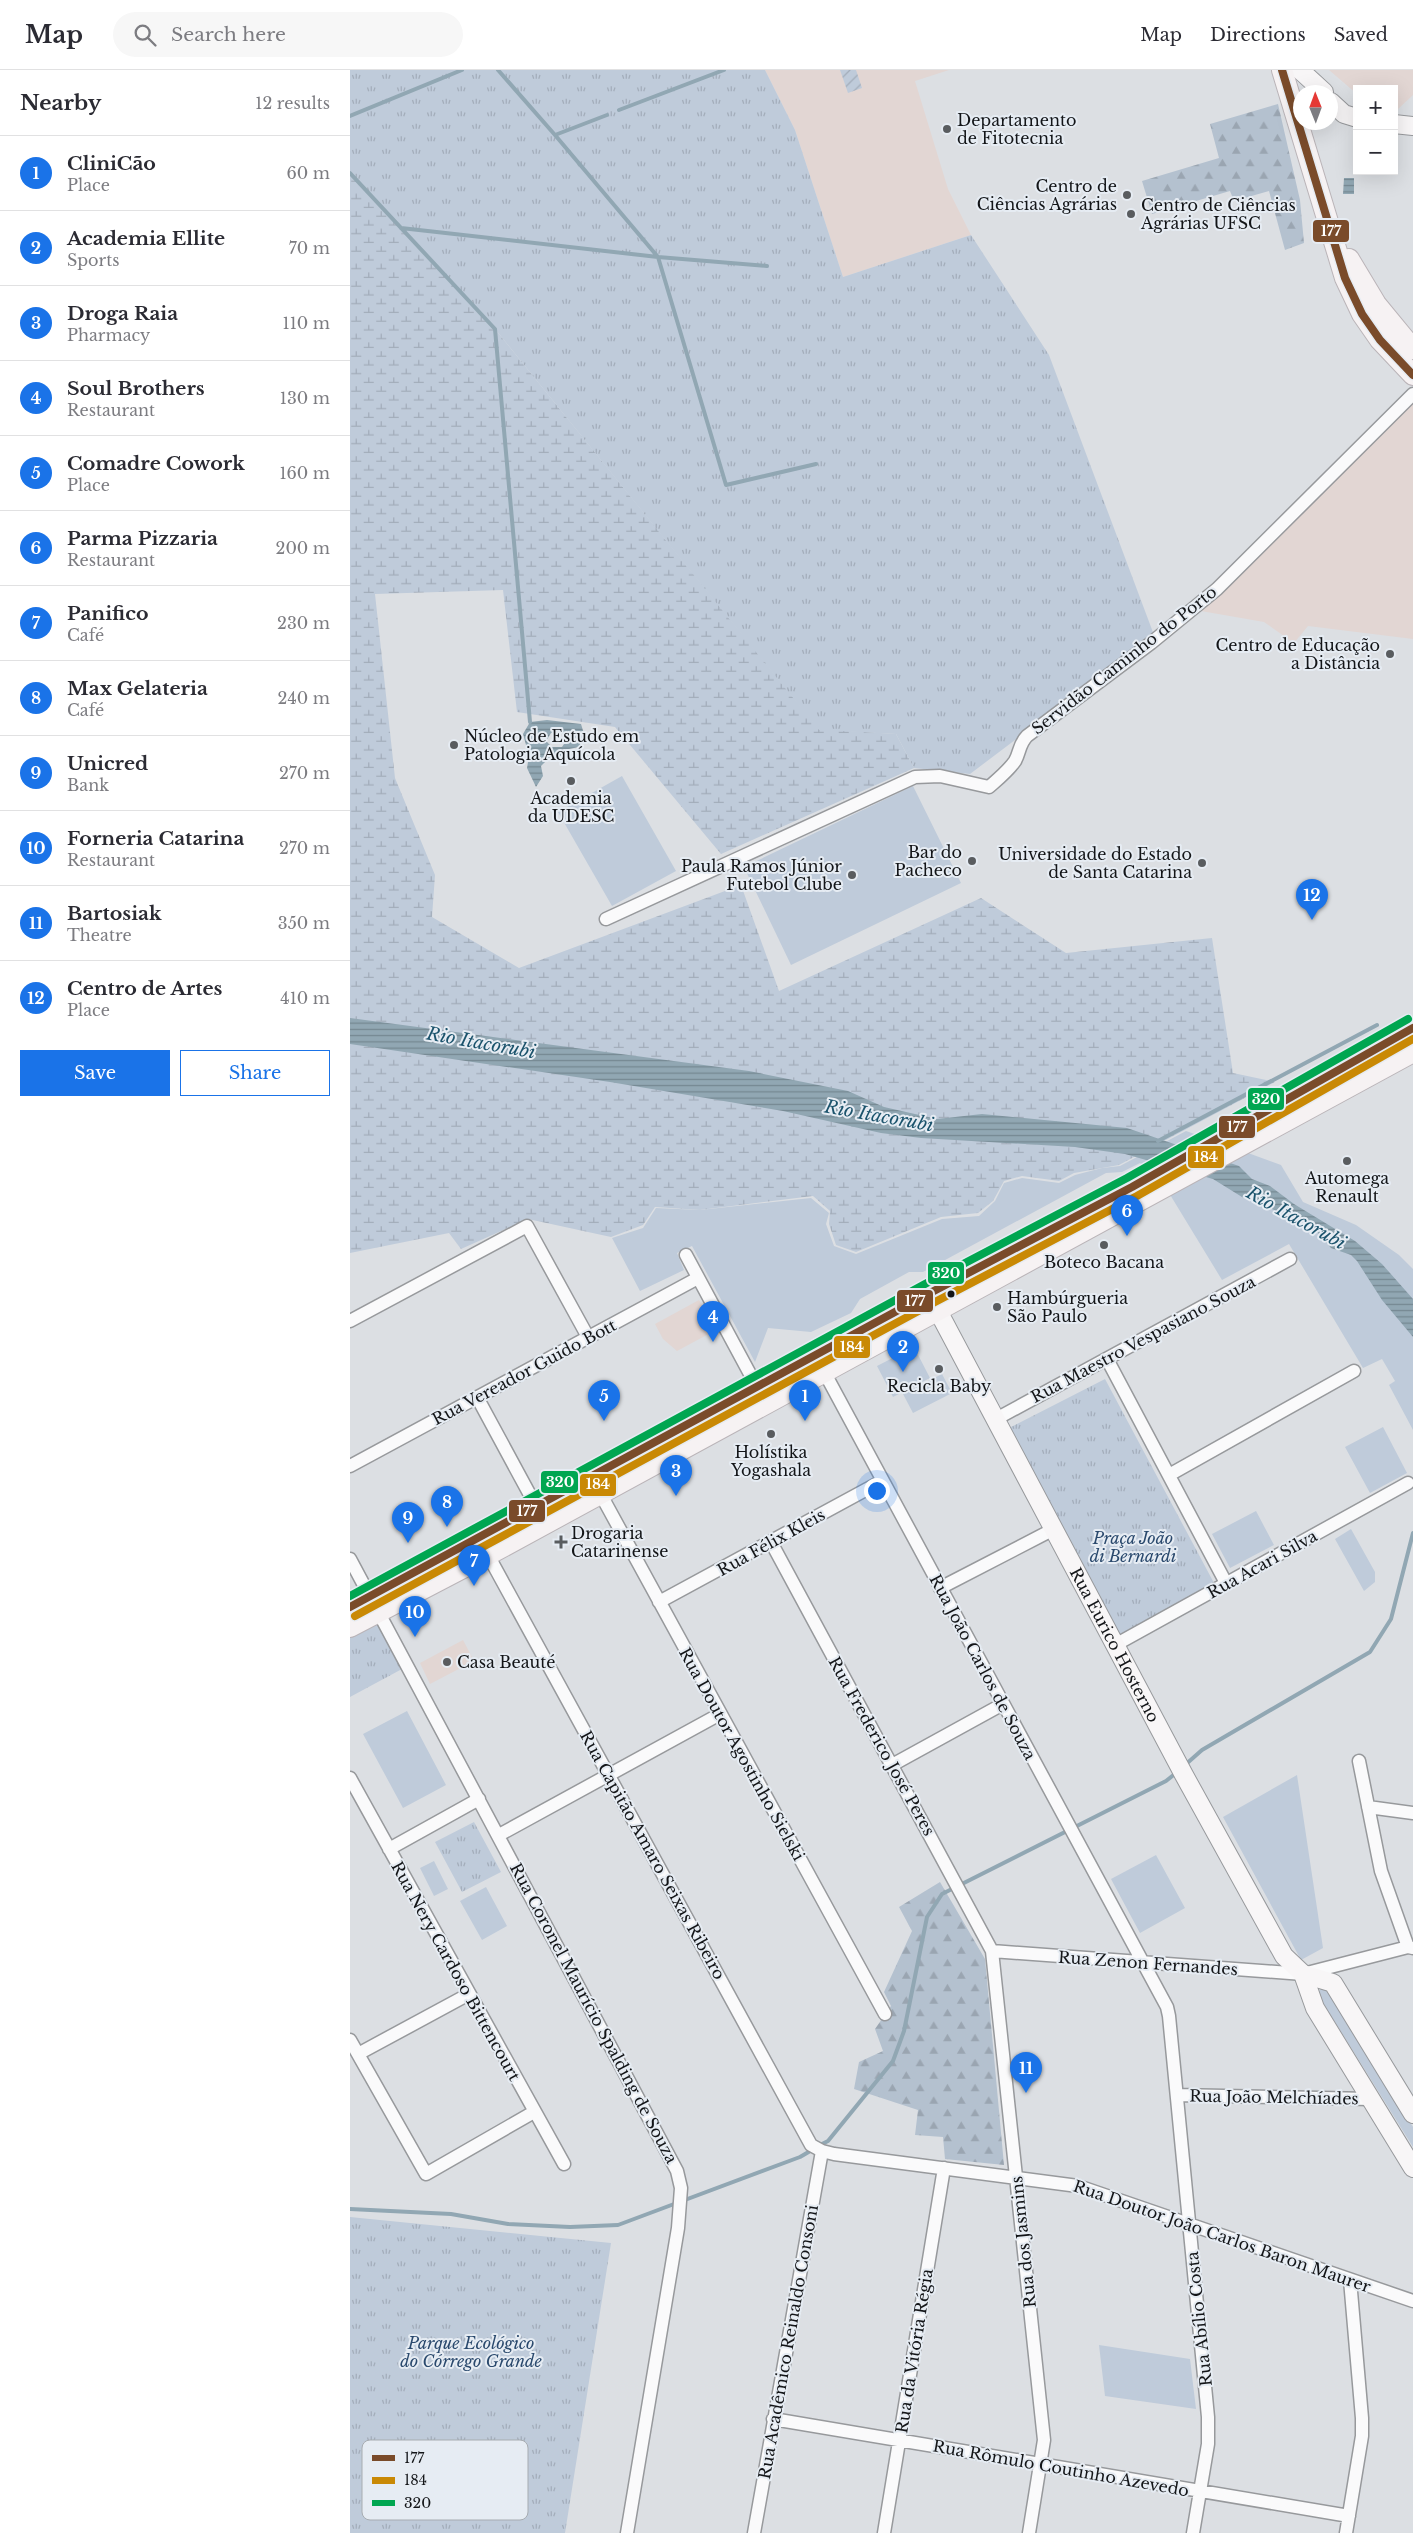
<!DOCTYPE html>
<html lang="en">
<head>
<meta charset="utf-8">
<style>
  body { margin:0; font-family:"Libre Baskerville",serif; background:#f7f7f7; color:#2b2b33 }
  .controls { position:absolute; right:15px; top:15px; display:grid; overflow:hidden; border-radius:0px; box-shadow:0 5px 20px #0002 }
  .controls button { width:45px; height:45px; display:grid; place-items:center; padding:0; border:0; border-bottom:1px solid #e1e1e2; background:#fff; color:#2b2b33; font:25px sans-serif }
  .compass { position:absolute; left:943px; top:15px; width:45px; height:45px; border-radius:50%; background:#fff; box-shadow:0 5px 20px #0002; rotate:359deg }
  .you { position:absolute; left:526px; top:1420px; width:18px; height:18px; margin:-12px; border:4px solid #fff; border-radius:50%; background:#1a73e8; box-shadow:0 0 0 8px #1a73e833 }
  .badge { display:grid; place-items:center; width:32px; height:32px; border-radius:50%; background:#1a73e8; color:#fff; font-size:16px; font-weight:700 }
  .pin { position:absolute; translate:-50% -41px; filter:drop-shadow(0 1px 2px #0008) }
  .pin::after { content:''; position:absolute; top:26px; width:18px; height:15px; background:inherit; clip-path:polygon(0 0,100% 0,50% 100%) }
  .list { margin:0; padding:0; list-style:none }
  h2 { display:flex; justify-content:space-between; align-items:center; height:65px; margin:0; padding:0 20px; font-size:21px }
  h2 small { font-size:16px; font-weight:400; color:#7c7c81 }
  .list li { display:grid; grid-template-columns:32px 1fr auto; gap:15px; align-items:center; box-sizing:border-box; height:75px; padding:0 20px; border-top:1px solid #e1e1e2 }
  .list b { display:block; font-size:19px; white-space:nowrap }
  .list p { margin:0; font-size:16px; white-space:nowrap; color:#7c7c81 }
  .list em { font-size:16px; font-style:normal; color:#7c7c81 }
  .actions { display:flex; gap:10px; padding:15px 20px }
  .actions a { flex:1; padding:11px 0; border:1px solid #1a73e8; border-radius:0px; text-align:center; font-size:18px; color:#1a73e8 }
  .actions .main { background:#1a73e8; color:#fff }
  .icon { flex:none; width:28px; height:28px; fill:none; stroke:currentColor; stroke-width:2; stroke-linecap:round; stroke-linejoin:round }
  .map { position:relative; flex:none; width:1063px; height:2463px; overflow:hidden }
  header { display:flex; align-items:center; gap:30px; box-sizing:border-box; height:70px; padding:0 25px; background:#fff; border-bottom:1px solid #e1e1e2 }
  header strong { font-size:24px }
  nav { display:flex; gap:28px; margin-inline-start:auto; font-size:18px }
  .search { width:350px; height:45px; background:#f7f7f7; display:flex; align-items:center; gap:12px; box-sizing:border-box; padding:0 18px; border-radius:28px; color:#7c7c81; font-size:19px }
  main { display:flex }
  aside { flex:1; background:#fff }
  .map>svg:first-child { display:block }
  .commercial { fill:#e2d6d3 }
  .grass { fill:#bfcbda }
  .forest { fill:url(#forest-firs) }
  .wetland { fill:url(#wetland-marsh) }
  .park { fill:url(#park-tufts) }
  .garden { fill:url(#garden-furrows) }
  .water { fill:url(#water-rules); fill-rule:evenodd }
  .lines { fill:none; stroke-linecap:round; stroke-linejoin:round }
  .stream { stroke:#91a7b3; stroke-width:4 }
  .street-casing { stroke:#97999c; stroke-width:15 }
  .secondary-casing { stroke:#97999c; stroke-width:20 }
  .primary-casing { stroke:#bab4b8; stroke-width:22 }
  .street { stroke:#fafafb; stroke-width:12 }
  .secondary { stroke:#f8f6f7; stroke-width:18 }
  .primary { stroke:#f6f2f3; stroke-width:20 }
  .bus-1-casing { stroke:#e6ecf3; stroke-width:11 }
  .bus-2-casing { stroke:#e6ecf3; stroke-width:11 }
  .bus-3-casing { stroke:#e6ecf3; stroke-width:11 }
  .bus-1 { stroke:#7a4b2a; stroke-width:8 }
  .bus-2 { stroke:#c98905; stroke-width:8 }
  .bus-3 { stroke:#00a651; stroke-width:8 }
  .poi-dot { fill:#595c5f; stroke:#e6ecf3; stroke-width:2 }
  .bus-dot { fill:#131518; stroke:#e6ecf3; stroke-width:2 }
  .labels { text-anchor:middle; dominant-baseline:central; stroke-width:4; stroke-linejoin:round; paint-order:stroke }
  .poi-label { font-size:16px; fill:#131518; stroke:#e6ecf3; text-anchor:start }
  .street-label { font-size:16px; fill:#131518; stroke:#e6ecf3 }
  .park-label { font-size:16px; font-style:italic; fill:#2a496d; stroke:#e6ecf3 }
  .water-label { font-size:18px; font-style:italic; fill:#1b536c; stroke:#e6ecf3 }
  .key { fill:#e6ecf3; stroke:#a7acb1; stroke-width:1 }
  .key-label { font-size:14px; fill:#131518 }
  .line-badge { stroke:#e6ecf3; stroke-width:2 }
  .badge-label { font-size:14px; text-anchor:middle; font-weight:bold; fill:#fff }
</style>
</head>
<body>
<header>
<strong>Map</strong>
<div class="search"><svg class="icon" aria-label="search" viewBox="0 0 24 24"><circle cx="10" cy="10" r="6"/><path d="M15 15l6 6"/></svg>Search here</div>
<nav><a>Map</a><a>Directions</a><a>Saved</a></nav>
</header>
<main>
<aside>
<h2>Nearby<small>12 results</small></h2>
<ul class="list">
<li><span class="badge">1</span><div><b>CliniCão</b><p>Place</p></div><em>60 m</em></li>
<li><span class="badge">2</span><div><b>Academia Ellite</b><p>Sports</p></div><em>70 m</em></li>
<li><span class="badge">3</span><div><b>Droga Raia</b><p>Pharmacy</p></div><em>110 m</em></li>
<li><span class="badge">4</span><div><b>Soul Brothers</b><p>Restaurant</p></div><em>130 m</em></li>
<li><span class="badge">5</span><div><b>Comadre Cowork</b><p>Place</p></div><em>160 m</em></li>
<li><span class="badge">6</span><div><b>Parma Pizzaria</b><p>Restaurant</p></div><em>200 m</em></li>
<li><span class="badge">7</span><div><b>Panifico</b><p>Café</p></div><em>230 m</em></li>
<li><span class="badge">8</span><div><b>Max Gelateria</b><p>Café</p></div><em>240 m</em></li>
<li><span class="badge">9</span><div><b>Unicred</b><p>Bank</p></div><em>270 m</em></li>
<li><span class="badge">10</span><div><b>Forneria Catarina</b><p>Restaurant</p></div><em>270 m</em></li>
<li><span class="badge">11</span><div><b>Bartosiak</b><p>Theatre</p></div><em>350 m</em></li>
<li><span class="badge">12</span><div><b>Centro de Artes</b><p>Place</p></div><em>410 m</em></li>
</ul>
<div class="actions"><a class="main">Save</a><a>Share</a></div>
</aside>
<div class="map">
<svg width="1063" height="2463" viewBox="0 0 1063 2463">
  <defs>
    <pattern id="forest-firs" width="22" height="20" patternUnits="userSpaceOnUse" patternTransform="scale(1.25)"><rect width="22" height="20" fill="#b4c1cf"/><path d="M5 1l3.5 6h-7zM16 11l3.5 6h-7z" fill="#9aa5b1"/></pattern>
    <pattern id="wetland-marsh" width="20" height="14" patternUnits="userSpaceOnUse" patternTransform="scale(1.25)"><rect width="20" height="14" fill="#bfcbda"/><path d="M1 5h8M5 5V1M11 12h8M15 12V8" fill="none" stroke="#a3adba"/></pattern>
    <pattern id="park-tufts" width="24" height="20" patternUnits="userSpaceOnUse" patternTransform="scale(1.25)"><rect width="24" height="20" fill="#bfcbda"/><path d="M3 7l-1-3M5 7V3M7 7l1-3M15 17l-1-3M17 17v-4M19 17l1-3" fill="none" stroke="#a3adba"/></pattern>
    <pattern id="garden-furrows" width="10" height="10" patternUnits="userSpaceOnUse" patternTransform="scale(1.25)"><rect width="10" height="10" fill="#bfcbda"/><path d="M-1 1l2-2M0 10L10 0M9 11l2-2" fill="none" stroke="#a3adba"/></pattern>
    <pattern id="water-rules" width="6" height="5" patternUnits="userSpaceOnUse" patternTransform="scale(1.25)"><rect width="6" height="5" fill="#91a7b3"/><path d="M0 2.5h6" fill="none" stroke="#758791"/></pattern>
  </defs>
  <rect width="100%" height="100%" fill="#dcdfe3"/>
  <!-- commercial -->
  <path class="commercial" d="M415 0H599L565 11 598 119 621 165 493 207 445 60Z
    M979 0H1063V25L1047 40 1044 39V19H1007V24Z
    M1063 332V569L958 556 944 573 914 552 851 541Z
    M349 1230 366 1260 327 1281 313 1269 305 1254Z
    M113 1570 124 1591 80 1614 70 1593Z"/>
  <!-- grass -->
  <path class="grass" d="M272 706 326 801 262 836 208 742Z
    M563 716 611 813 441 895 394 797Z
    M1063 968V976L879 1076 931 1095 953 1132 1006 1155 1049 1185 1063 1199V1360L1039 1315 1045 1311 1032 1289 1013 1298 939 1174 872 1210 819 1123 790 1093 772 1102 756 1103 573 1202H559L510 1229 501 1243 461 1262 418 1258 405 1292 342 1176 327 1183 334 1200 290 1221 262 1168 293 1158 306 1138 350 1140 461 1128 479 1143 476 1154 484 1176 506 1184 592 1149 629 1146 645 1131 654 1113 672 1108 709 1113 725 1105 752 1098 770 1096 836 1061 873 1074Z
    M564 1277 580 1308 543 1327 527 1296Z
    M592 1304 602 1323 563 1343 553 1324Z
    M1033 1357 1057 1403 1020 1423 995 1377Z
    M906 1441 924 1475 880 1498 862 1464Z
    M1001 1459 1025 1502V1512L1014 1521 985 1469Z
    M57 1641 96 1715 53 1738 13 1664Z
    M947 1705 973 1878 951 1890 873 1747Z
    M806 1785 835 1838 790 1863 761 1809Z
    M84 1791 98 1819 84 1826 70 1798Z
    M136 1817 157 1856 132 1870 110 1831Z
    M972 1918H975L1063 2057V2077L967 1923Z
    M749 2275 840 2289 846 2339 755 2326Z"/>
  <!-- forest -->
  <path class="forest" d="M928 34 950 130 954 173 935 180 919 121 884 131 880 121 802 144 792 111 869 88 860 54Z
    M590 1812 635 1889 654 2095 595 2089 593 2067 565 2065 568 2040 504 2019 509 1992 533 1981 525 1959 541 1936 534 1922 562 1861 549 1837Z"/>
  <!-- wetland -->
  <path class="wetland" d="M0 103 145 259 469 659 546 664 564 698 371 784 265 657 167 642 153 520 25 524 45 708 85 805 82 847 169 898 391 815 429 921 631 828 716 883 862 868 883 1003 925 1012 769 1095 724 1103 709 1111 672 1106 654 1111 643 1131 628 1143 591 1147 506 1182 486 1175 479 1154 480 1141 463 1126 350 1140 305 1137 293 1155 261 1167 178 1149 111 1179 99 1163 0 1183Z"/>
  <!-- park -->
  <path class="park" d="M0 0H415L445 60 493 207 621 165 699 285 804 565 620 704 564 698 546 664 469 660 145 259 0 103Z
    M755 1309 864 1513 769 1565 659 1358Z
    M27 1551 52 1599 0 1627V1566Z
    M124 1752 151 1802 112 1822 85 1772Z
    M0 2147 261 2173 215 2463H0Z"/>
  <!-- garden -->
  <path class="garden" d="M490 0H506L512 18 498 23Z"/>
  <!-- water -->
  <path class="water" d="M994 108H1004V124H993Z
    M197 650 231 654 235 667 229 677 219 679 213 686 202 685 191 696 193 706 186 717 177 698 179 686 173 664 180 652ZM201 663 213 664 216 671 212 677H202L196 671Z
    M0 948 399 1001 498 1021 534 1037 587 1049 632 1044 777 1058 889 1096 902 1109 920 1116 944 1134 1005 1171 1032 1194 1063 1229V1267L1032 1230 1007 1191 1001 1185 981 1178 961 1155 892 1127 863 1109 775 1084 725 1077 571 1068 531 1063 433 1041 260 1012 0 974Z"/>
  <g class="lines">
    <!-- stream -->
    <path class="stream" d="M148 0 205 65 257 45
      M269 40 374 0
      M0 46 112 0
      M205 65 308 187 417 196
      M0 103 145 259 180 652
      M51 158 308 187 376 415 466 394
      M808 1071 1027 955
      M835 1695 852 1680 1020 1582 1041 1549 1063 1463
      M468 2076 478 2071 543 1991 554 1961 577 1847 592 1824 816 1711 826 1703
      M0 2139 101 2144 158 2154 220 2157 268 2155 450 2087 462 2080"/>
    <!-- street casing -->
    <g class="street-casing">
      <path id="street" d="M256 849 565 707 590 706 639 717C648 709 658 701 665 691 670 682 669 674 677 666L801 573 867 519 1063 324
        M336 1185 407 1317
        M0 1251 177 1156 238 1267
        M757 1289 876 1513
        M471 1296 817 1937 819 1946 858 2347V2374L843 2463
        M127 1327 186 1436
        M646 1349 940 1189
        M0 1396 348 1208
        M819 1405 1004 1301
        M250 1423 535 1944
        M421 1472 642 1881 694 2370 679 2463
        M138 1485 461 2075 472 2081 484 2084 728 2116 1063 2231
        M0 1489 327 2101 331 2118 328 2158 277 2463
        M590 1518 704 1459
        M309 1532 532 1411
        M765 1575 1058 1413
        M1009 1691 1031 1801 1058 1877
        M542 1695 653 1634
        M0 1708 214 2094
        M1018 1737 1063 1743
        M149 1765 370 1644
        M39 1779 129 1729
        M642 1881 953 1904 1058 1877 1063 1878
        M0 1970 76 2104 184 2042
        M8 1984 119 1924
        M827 2025 1021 2029
        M423 2349 999 2446
        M404 2463 472 2081
        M534 2463 594 2098
        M996 2463 1012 2366V2348L1000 2210"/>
    </g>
    <!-- secondary casing -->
    <g class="secondary-casing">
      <g id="secondary">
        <path d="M950 0 974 22"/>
        <path d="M981 32 994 44 1007 48"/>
        <path d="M1044 54 1063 56"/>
        <path id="s1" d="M587 1239 834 1705 934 1886 953 1904 965 1938 1063 2098"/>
        <path d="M953 1904 983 1913 1063 2044"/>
      </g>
    </g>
    <!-- primary casing -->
    <g class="primary-casing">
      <path id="primary" d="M932 0 995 208 1012 244 1030 270 1063 305
        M999 189 1026 234 1063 279
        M0 1537 580 1223 782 1117 1063 958
        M0 1557 138 1485 1063 982"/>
    </g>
    <!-- street -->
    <use href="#street" class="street"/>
    <!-- secondary -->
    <use href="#secondary" class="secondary"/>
    <!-- primary -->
    <use href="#primary" class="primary"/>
    <!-- bus-1 casing -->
    <g class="bus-1-casing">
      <path id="bus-1" d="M932 0 995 208 1012 244 1030 270 1063 305
        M0 1537 580 1223 782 1117 1063 958"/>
    </g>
    <!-- bus-2 casing -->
    <g class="bus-2-casing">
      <path id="bus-2" d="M5 1546 585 1232 787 1126 1063 969"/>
    </g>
    <!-- bus-3 casing -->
    <g class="bus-3-casing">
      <path id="bus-3" d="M0 1526 575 1214 777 1108 1058 949"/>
    </g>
    <!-- bus-1 -->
    <use href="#bus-1" class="bus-1"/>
    <!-- bus-2 -->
    <use href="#bus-2" class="bus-2"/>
    <!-- bus-3 -->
    <use href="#bus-3" class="bus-3"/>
  </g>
  <!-- markers -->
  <g class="poi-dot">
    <circle cx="597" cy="59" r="5"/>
    <circle cx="777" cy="125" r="5"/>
    <circle cx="781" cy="144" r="5"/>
    <circle cx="1040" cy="584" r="5"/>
    <circle cx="104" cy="675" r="5"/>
    <circle cx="221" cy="711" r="5"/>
    <circle cx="622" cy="791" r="5"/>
    <circle cx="852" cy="793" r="5"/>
    <circle cx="502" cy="805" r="5"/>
    <circle cx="997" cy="1091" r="5"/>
    <circle cx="754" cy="1175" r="5"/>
    <circle cx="647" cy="1237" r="5"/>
    <circle cx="589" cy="1299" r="5"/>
    <circle cx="421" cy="1364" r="5"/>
    <path d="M208.5 1464.5h5v5h5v5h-5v5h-5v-5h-5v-5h5z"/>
    <circle cx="97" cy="1592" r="5"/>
  </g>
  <circle class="bus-dot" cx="601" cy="1224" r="4.5"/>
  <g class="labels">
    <!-- poi labels -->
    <g class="poi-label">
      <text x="607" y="50">Departamento<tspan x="607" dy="18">de Fitotecnia</tspan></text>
      <text x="767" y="116" text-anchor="end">Centro de<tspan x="767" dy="18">Ciências Agrárias</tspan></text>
      <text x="791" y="135">Centro de Ciências<tspan x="791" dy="18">Agrárias UFSC</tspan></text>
      <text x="1030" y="575" text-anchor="end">Centro de Educação<tspan x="1030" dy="18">a Distância</tspan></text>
      <text x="114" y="666">Núcleo de Estudo em<tspan x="114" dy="18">Patologia Aquícola</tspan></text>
      <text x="221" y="728" text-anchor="middle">Academia<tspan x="221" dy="18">da UDESC</tspan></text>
      <text x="612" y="782" text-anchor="end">Bar do<tspan x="612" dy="18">Pacheco</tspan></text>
      <text x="842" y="784" text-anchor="end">Universidade do Estado<tspan x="842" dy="18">de Santa Catarina</tspan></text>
      <text x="492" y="796" text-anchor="end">Paula Ramos Júnior<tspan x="492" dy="18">Futebol Clube</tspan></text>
      <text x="997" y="1108" text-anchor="middle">Automega<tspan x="997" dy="18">Renault</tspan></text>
      <text x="754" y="1192" text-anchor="middle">Boteco Bacana</text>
      <text x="657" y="1228">Hambúrgueria<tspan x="657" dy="18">São Paulo</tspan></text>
      <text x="589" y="1316" text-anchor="middle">Recicla Baby</text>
      <text x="421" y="1382" text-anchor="middle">Holístika<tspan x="421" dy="18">Yogashala</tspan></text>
      <text x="221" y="1463">Drogaria<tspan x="221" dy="18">Catarinense</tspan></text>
      <text x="107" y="1592">Casa Beauté</text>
    </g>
    <!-- street labels -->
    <g class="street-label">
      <text transform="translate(774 590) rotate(-38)">Servidão Caminho do Porto</text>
      <text transform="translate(793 1269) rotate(-28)">Rua Maestro Vespasiano Souza</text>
      <text transform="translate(174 1302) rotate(-28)">Rua Vereador Guido Bott</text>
      <text transform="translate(421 1472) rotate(-29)">Rua Félix Kleis</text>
      <text transform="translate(912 1494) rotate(-29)">Rua Acari Silva</text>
      <text stroke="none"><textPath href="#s1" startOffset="380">Rua Eurico Hosterno</textPath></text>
      <text transform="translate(633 1597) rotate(62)">Rua João Carlos de Souza</text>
      <text transform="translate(532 1676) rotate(61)">Rua Frederico José Peres</text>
      <text transform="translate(392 1684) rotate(61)">Rua Doutor Agostinho Sielski</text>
      <text transform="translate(303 1785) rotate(61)">Rua Capitão Amaro Seixas Ribeiro</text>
      <text transform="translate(798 1893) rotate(4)">Rua Zenon Fernandes</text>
      <text transform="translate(106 1901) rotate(61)">Rua Nery Cardoso Bittencourt</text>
      <text transform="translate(244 1943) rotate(62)">Rua Coronel Maurício Spalding de Souza</text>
      <text transform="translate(924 2027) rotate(1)">Rua João Melchíades</text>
      <text transform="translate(872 2166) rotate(19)">Rua Doutor João Carlos Baron Maurer</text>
      <text transform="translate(673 2172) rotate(-96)">Rua dos Jasmins</text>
      <text transform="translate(849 2249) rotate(-96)">Rua Abílio Costa</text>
      <text transform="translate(438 2272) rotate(-80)">Rua Acadêmico Reinaldo Consoni</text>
      <text transform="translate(564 2281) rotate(-81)">Rua da Vitória Régia</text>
      <text transform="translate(711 2398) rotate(10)">Rua Rômulo Coutinho Azevedo</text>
    </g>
    <!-- park labels -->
    <g class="park-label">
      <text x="783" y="1468">Praça João<tspan x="783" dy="18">di Bernardi</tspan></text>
      <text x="121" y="2273">Parque Ecológico<tspan x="121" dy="18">do Córrego Grande</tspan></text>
    </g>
    <!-- water labels -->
    <g class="water-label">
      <text transform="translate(131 973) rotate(10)">Rio Itacorubi</text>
      <text transform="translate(529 1046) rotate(10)">Rio Itacorubi</text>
      <text transform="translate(946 1148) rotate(29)">Rio Itacorubi</text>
    </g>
  </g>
  <!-- legend -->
  <rect x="12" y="2370" width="166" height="80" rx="8" class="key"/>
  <rect x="22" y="2385" width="23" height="6" fill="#7a4b2a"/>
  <rect x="22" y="2407" width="23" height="7" fill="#c98905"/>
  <rect x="22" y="2430" width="23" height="6" fill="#00a651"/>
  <g class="key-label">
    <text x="54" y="2393">177</text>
    <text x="54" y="2415">184</text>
    <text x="54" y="2438">320</text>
  </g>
  <g class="line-badge">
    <rect x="962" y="149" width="38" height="24" rx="5" fill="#7a4b2a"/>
    <rect x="897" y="1017" width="38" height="24" rx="5" fill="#00a651"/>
    <rect x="868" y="1045" width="38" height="24" rx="5" fill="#7a4b2a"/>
    <rect x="837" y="1075" width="38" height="24" rx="5" fill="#c98905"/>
    <rect x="577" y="1191" width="38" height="24" rx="5" fill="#00a651"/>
    <rect x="546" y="1219" width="38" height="24" rx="5" fill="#7a4b2a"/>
    <rect x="483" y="1265" width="38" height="24" rx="5" fill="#c98905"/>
    <rect x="190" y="1400" width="39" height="24" rx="5" fill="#00a651"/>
    <rect x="229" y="1403" width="38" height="24" rx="5" fill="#c98905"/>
    <rect x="158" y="1429" width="38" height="24" rx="5" fill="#7a4b2a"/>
  </g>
  <g class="badge-label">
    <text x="981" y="166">177</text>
    <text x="916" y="1034">320</text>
    <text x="887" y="1062">177</text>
    <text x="856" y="1092">184</text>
    <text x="596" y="1208">320</text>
    <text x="565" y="1236">177</text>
    <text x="502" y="1282">184</text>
    <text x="210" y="1417">320</text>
    <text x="248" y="1419">184</text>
    <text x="177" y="1446">177</text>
  </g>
</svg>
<div class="controls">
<button>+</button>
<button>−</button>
</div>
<svg class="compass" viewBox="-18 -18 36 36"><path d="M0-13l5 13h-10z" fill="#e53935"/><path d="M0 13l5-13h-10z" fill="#7c7c81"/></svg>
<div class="you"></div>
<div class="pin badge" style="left:455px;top:1351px">1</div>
<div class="pin badge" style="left:553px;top:1302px">2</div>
<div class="pin badge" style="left:326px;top:1426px">3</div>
<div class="pin badge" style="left:363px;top:1272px">4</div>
<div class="pin badge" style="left:254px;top:1351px">5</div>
<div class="pin badge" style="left:777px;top:1166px">6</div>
<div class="pin badge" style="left:124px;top:1516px">7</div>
<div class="pin badge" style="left:97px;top:1457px">8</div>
<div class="pin badge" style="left:58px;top:1473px">9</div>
<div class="pin badge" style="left:65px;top:1567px">10</div>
<div class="pin badge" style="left:676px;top:2023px">11</div>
<div class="pin badge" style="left:962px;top:850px">12</div>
</div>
</main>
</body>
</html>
